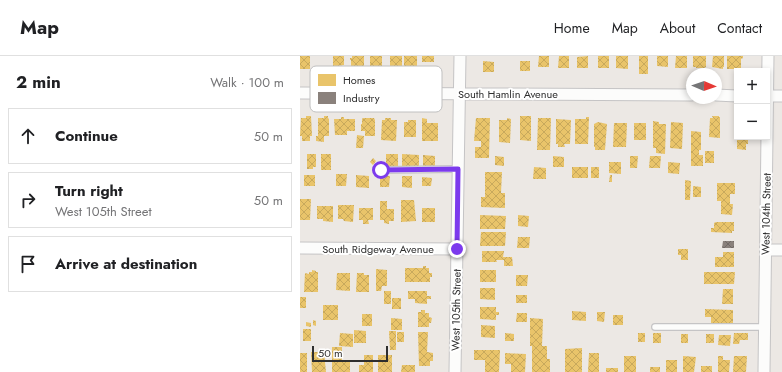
<!DOCTYPE html>
<html lang="en">
<head>
<meta charset="utf-8">
<style>
  body { margin:0; font-family:Jost,sans-serif; background:#f6f6f6; color:#202124 }
  .controls { position:absolute; right:12px; top:12px; display:grid; overflow:hidden; border-radius:0px; box-shadow:0 2px 6px #0003 }
  .controls button { width:36px; height:36px; display:grid; place-items:center; padding:0; border:0; border-bottom:1px solid #e0e0e0; background:#fff; color:#202124; font:20px sans-serif }
  .compass { position:absolute; left:386px; top:12px; width:36px; height:36px; border-radius:50%; background:#fff; box-shadow:0 2px 6px #0003; rotate:92deg }
  .scale { position:absolute; left:12px; bottom:10px; width:76px; box-sizing:border-box; padding-left:4px; border:2px solid #2e2e2e; border-top:0; font-size:11px; line-height:14px; white-space:nowrap; color:#2e2e2e; -webkit-text-stroke:3px #fff; paint-order:stroke }
  .stop { position:absolute; width:12px; height:12px; margin:-9px; border:3px solid #7c3aed; border-radius:50%; background:#fff }
  .stop.end { background:#7c3aed; border-color:#fff; box-shadow:0 1px 4px #0008 }
  .list { margin:0; padding:0; list-style:none }
  h2 { display:flex; justify-content:space-between; align-items:center; height:52px; margin:0; padding:0 16px; font-size:17px }
  h2 small { font-size:13px; font-weight:400; color:#757577 }
  .list li { display:grid; grid-template-columns:26px 1fr auto; gap:12px; align-items:center; box-sizing:border-box; height:56px; margin:0 8px 8px; padding:0 8px; border:1px solid #e0e0e0; border-radius:0px }
  .list b { display:block; font-size:15px; white-space:nowrap }
  .list p { margin:0; font-size:13px; white-space:nowrap; color:#757577 }
  .list em { font-size:13px; font-style:normal; color:#757577 }
  .icon { flex:none; width:22px; height:22px; fill:none; stroke:currentColor; stroke-width:2; stroke-linecap:round; stroke-linejoin:round }
  .map { position:relative; flex:none; width:482px; height:316px; overflow:hidden }
  header { display:flex; align-items:center; gap:24px; box-sizing:border-box; height:56px; padding:0 20px; background:#fff; border-bottom:1px solid #e0e0e0 }
  header strong { font-size:19px }
  nav { display:flex; gap:22px; margin-inline-start:auto; font-size:14px }
  main { display:flex }
  aside { flex:1; background:#fff }
  .map>svg:first-child { display:block }
  .homes { fill:url(#homes-cross-hatch) }
  .industry { fill:url(#industry-cross-hatch) }
  .lines { fill:none; stroke-linecap:round; stroke-linejoin:round }
  .service-casing { stroke:#c5c4c5; stroke-width:8 }
  .minor-casing { stroke:#c5c4c5; stroke-width:13 }
  .service { stroke:#fcfcfb; stroke-width:5.5 }
  .minor { stroke:#fcfcfb; stroke-width:11 }
  .route { stroke:#7c3aed; stroke-width:5 }
  .labels { text-anchor:middle; dominant-baseline:central; stroke-width:4; stroke-linejoin:round; paint-order:stroke }
  .street-label { font-size:11px; fill:#2e2e2e; stroke:#fff }
  .key { fill:#fff; stroke:#c0c0c0; stroke-width:1 }
  .key-label { font-size:11px; fill:#2e2e2e }
</style>
</head>
<body>
<header>
<strong>Map</strong>
<nav><a>Home</a><a>Map</a><a>About</a><a>Contact</a></nav>
</header>
<main>
<aside>
<h2>2 min<small>Walk · 100 m</small></h2>
<ul class="list">
<li><svg class="icon" aria-label="ahead" viewBox="0 0 24 24"><path d="M12 20V5M6 11l6-6 6 6"/></svg><div><b>Continue</b></div><em>50 m</em></li>
<li><svg class="icon" aria-label="right" viewBox="0 0 24 24"><path d="M7 20v-9h11M14 6l5 5-5 5"/></svg><div><b>Turn right</b><p>West 105th Street</p></div><em>50 m</em></li>
<li><svg class="icon" aria-label="arrive" viewBox="0 0 24 24"><path d="M6 21V4h12l-3 4 3 4H6"/></svg><div><b>Arrive at destination</b></div></li>
</ul>
</aside>
<div class="map">
<svg width="482" height="316" viewBox="0 0 482 316">
  <defs>
    <pattern id="homes-cross-hatch" width="8" height="8" patternUnits="userSpaceOnUse"><rect width="8" height="8" fill="#e9c46a"/><path d="M0 0l8 8M0 8l8-8" fill="none" stroke="#c8a95c"/></pattern>
    <pattern id="industry-cross-hatch" width="8" height="8" patternUnits="userSpaceOnUse"><rect width="8" height="8" fill="#8a817c"/><path d="M0 0l8 8M0 8l8-8" fill="none" stroke="#716a66"/></pattern>
  </defs>
  <rect width="100%" height="100%" fill="#ece8e4"/>
  <!-- homes -->
  <path class="homes" d="M0 0H10V13H0Z
    M33 0H44V9L33 11Z
    M52 0H64V10L51 11V4H50V2H52Z
    M70 0H82V10H70Z
    M90 0H102V10H90Z
    M104 0H117V11H104Z
    M122 0H134V6H122Z
    M239 0H249V11H238Z
    M259 0H269V12H258Z
    M288 0V12H277V1Z
    M298 0H309V12H298Z
    M316 0H328V13L316 12Z
    M339 0H348V18H339Z
    M357 0H368V11L357 10Z
    M376 0H387V12H375Z
    M393 0H406V11L404 12H396V11H393Z
    M413 0H424V11H423V13L412 11Z
    M427 0H443V2L441 3V13H427Z
    M183 5 194 6V16H183Z
    M220 5H230V15H220Z
    M6 60H11L12 80H10V85H2V80H0L1 62H6Z
    M24 60H28V62L29 63V80H24V86L16 85V80H18V62H24Z
    M220 60H231V85L220 84Z
    M412 60H419V61H420V82L409 81 410 62H413Z
    M41 61H44V63H55V75H47V79H35L34 63H41Z
    M286 61H289L288 88H275V63H286Z
    M63 62H74L75 64V80H65V75H61V68H62V63Z
    M85 62H91V64H97L96 85 81 84 82 64H85Z
    M122 62 127 63V67H138V85H122Z
    M176 62H190L189 102H175V91H181V85H174Z
    M207 62 211 63 210 87 199 86V64H207Z
    M238 62H251L250 94H237Z
    M256 63 271 64 270 88H264L265 91H258V88H256Z
    M108 64H116V81H104V66H108Z
    M353 65 359 66V68H366L365 98 356 97V92H353Z
    M298 66 307 68 305 94H295V91H294V68Z
    M371 66 383 67 382 93 370 92Z
    M314 67H327L326 91H313Z
    M334 67H346V84H334Z
    M391 75 401 76V94H399V99H403V110H391Z
    M57 79 64 80 63 92H56Z
    M437 81H448V88H446V94L437 93Z
    M405 95H414V107H405Z
    M7 98H16V111H13V113H7Z
    M21 98H31V114H21Z
    M86 98H98V110L86 111Z
    M102 98 119 99V111L102 110Z
    M123 99 135 100V111L123 110Z
    M195 100 204 101V110L195 109Z
    M253 100 264 101V111H253Z
    M330 100H338L337 112H330Z
    M350 100H361L360 112H349Z
    M73 102 76 105 73 109 70 106Z
    M309 106H321V118L309 117Z
    M368 106 380 107 379 118 368 117Z
    M234 111 246 112V123H233Z
    M272 111H288V122H272Z
    M291 111H299V122H291Z
    M185 116H202L201 137H205V152L181 151V141H185Z
    M36 118H47L46 130H36Z
    M4 119H15V130H4Z
    M56 119 69 120V132L56 131Z
    M80 119 90 120 89 131H80Z
    M310 119H312V126H309Z
    M102 120H112V132L102 131Z
    M122 121 132 122 131 130H122Z
    M385 124 391 125 390 144H385Z
    M417 127H435V138H430V148H433L432 159 421 158V145H417Z
    M393 130 401 131V141H393Z
    M0 143H11L10 164H0Z
    M101 144H114L116 165 101 166Z
    M80 145H87V153H94V165H89V168L84 167V164H80Z
    M38 149H54L53 166 44 165 43 163H38Z
    M17 150H33V166L23 165V163H17Z
    M59 152H73V164H68L69 168H63V164H59Z
    M122 152H135V166H122Z
    M180 159 206 160 205 173H180Z
    M218 159 229 160 228 171 218 170Z
    M416 166H434V175H432V177L411 176V172H414V167Z
    M181 176H206L205 190H180Z
    M218 181H230L229 192H217Z
    M378 193H388V204H381V199H378Z
    M182 195H204L203 201H212L213 210H204V204H196L197 206H182Z
    M423 196H434V211H415V201H423Z
    M123 210H126V212H129V217H132V221H130V226H105V212H123Z
    M76 213 87 214V230H82L81 235H76Z
    M12 214 16 215V216H18V236H4L5 217 9 218V216H12Z
    M180 214H196V226H180Z
    M404 216H435L434 228H404Z
    M37 217H50V235L36 234Z
    M57 217H64V219H69V236H56Z
    M216 219H228L227 230H216Z
    M180 232H195V244L180 243Z
    M423 233H433V248H422Z
    M84 235H91V248H84Z
    M108 235H127V240H131V243H127V248L115 247V243H108Z
    M216 239H227V247H216Z
    M0 241H6V252H0Z
    M92 242H101V253H92Z
    M23 249H38V264H23Z
    M180 251H196V256H199V259H196V264L180 263Z
    M405 253 433 254V267H411V261H405Z
    M121 254H125V257H129V261L132 262 131 267H129V271H118V256H121Z
    M272 255 286 256V265L272 264Z
    M297 256H305L304 266 297 265Z
    M217 257H227V266H216Z
    M62 258H72V270H62Z
    M313 259H323V269H313Z
    M91 262 102 263V274H91Z
    M230 262 243 263 242 290H247V303H250V316H232V290H230Z
    M13 264 16 265V270L13 269Z
    M6 266 11 267V271L6 270Z
    M181 269 195 270V282L181 281Z
    M3 273H11V285H3Z
    M54 274 66 275V287H54Z
    M89 275H96V294H90Z
    M97 276H104V286H97Z
    M118 276H128L127 296 133 297V305H130V310H119Z
    M40 277 53 278V291L39 290Z
    M205 277 214 278V285H205Z
    M338 277H345V286H338Z
    M353 277H361V287H353Z
    M434 277H448V284H440L439 288H433Z
    M381 278H388V287H381Z
    M406 278H414V287H406Z
    M419 279H431L430 290 418 289Z
    M32 291H42V305H50V316H32Z
    M282 292V316H265V293Z
    M174 294H200L199 316H185V304H174Z
    M11 296H24L26 316H12Z
    M0 297H7V316H0Z
    M205 297 226 298 225 316H211V308H205Z
    M289 297H299V316H288Z
    M64 299H73V316H59V309H64Z
    M78 299H92V316H78Z
    M324 300H336V316H324Z
    M383 300 396 301 394 316H383Z
    M418 300H423V304H430L429 316H418Z
    M434 300H447L446 316H433Z
    M366 304H377V316H366Z
    M102 309H115V316H101Z
    M401 310H412V316H401Z
    M350 311H360V316H350Z
    M306 312H318V316H306Z"/>
  <!-- industry -->
  <path class="industry" d="M423 185H434V192H422Z"/>
  <g class="lines">
    <!-- service casing -->
    <g class="service-casing">
      <path id="service" d="M81 114 158 113
        M355 271H464"/>
    </g>
    <!-- minor casing -->
    <g class="minor-casing">
      <path id="minor" d="M0 37 392 39
        M416 39 437 40
        M467 40H482
        M0 192 157 193
        M466 194H482
        M155 316 160 0
        M464 316 468 0"/>
    </g>
    <!-- service -->
    <use href="#service" class="service"/>
    <!-- minor -->
    <use href="#minor" class="minor"/>
  </g>
  <g class="lines">
    <!-- route -->
    <path class="route" d="M81 114 158 113 157 193"/>
  </g>
  <g class="labels">
    <!-- street labels -->
    <g class="street-label">
      <text x="208" y="38">South Hamlin Avenue</text>
      <text transform="translate(466 158) rotate(-89)">West 104th Street</text>
      <text x="78" y="193">South Ridgeway Avenue</text>
      <text transform="translate(156 254) rotate(-89)">West 105th Street</text>
    </g>
  </g>
  <!-- legend -->
  <rect x="10" y="10" width="132" height="46" rx="6" class="key"/>
  <rect x="18" y="18" width="18" height="12" fill="#e9c46a"/>
  <rect x="18" y="36" width="18" height="12" fill="#8a817c"/>
  <g class="key-label">
    <text x="43" y="28">Homes</text>
    <text x="43" y="46">Industry</text>
  </g>
</svg>
<div class="controls">
<button>+</button>
<button>−</button>
</div>
<svg class="compass" viewBox="-18 -18 36 36"><path d="M0-13l5 13h-10z" fill="#e53935"/><path d="M0 13l5-13h-10z" fill="#757577"/></svg>
<div class="scale">50 m</div>
<div class="stop" style="left:81px;top:114px"></div>
<div class="stop end" style="left:157px;top:193px"></div>
</div>
</main>
</body>
</html>
